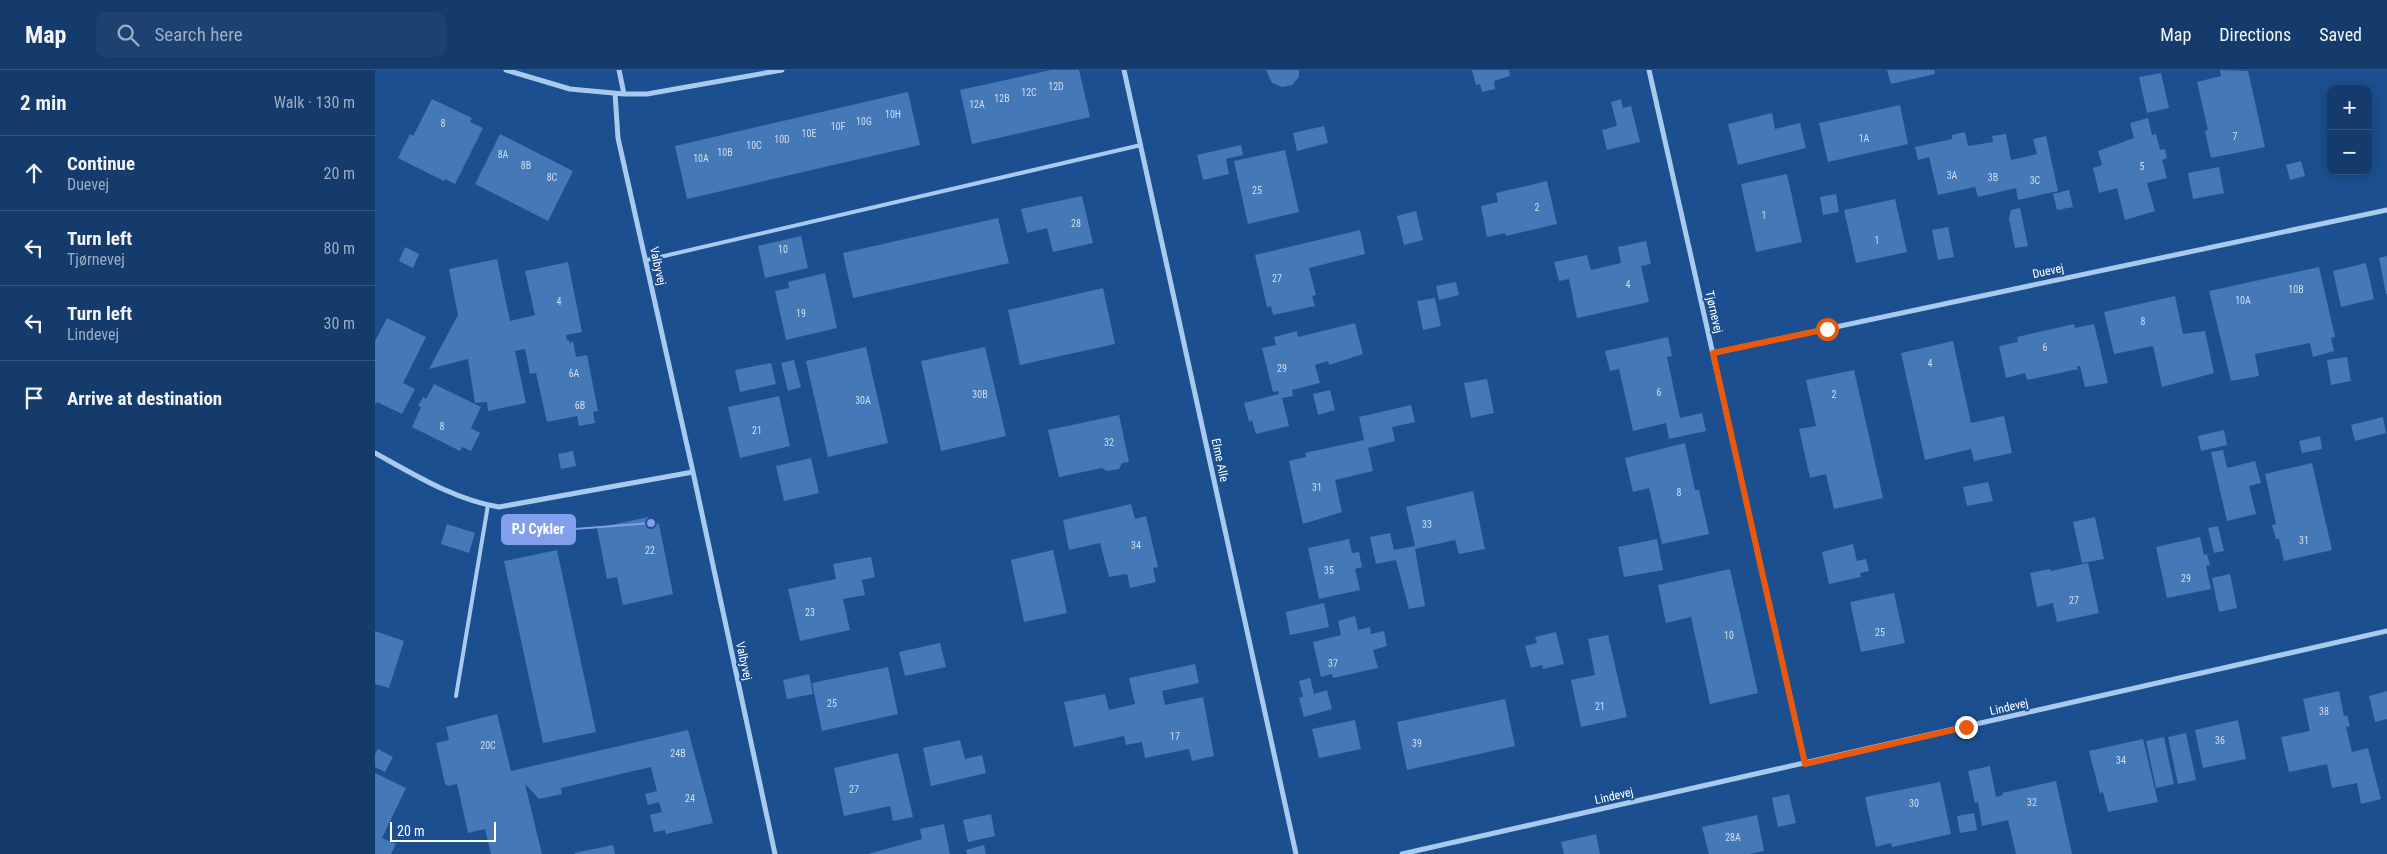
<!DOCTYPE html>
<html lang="en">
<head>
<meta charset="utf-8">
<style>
  body { margin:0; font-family:"Roboto Condensed",sans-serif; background:#1d4271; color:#f1f3f6 }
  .controls { position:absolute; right:15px; top:15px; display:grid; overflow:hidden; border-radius:10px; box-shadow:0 2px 12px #0003 }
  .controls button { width:45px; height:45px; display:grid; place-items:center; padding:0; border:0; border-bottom:1px solid #33557e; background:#143b6b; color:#f1f3f6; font:25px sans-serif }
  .scale { position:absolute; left:15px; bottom:12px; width:106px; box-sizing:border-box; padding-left:5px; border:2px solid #fff; border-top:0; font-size:14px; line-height:18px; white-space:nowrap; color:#fff; -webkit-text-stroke:4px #1b4f8f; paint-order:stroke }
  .stop { position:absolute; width:15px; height:15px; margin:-11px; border:4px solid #ea580c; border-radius:50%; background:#fff }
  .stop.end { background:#ea580c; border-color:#fff; box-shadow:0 1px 5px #0008 }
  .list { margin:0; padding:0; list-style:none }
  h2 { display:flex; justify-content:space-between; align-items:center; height:65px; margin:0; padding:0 20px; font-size:21px }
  h2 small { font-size:16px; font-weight:400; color:#9dadc1 }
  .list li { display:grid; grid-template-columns:32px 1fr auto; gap:15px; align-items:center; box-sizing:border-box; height:75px; padding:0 20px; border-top:1px solid #33557e }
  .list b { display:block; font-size:19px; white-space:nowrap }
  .list p { margin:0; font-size:16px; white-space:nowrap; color:#9dadc1 }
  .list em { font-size:16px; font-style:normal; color:#9dadc1 }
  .icon { flex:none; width:28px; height:28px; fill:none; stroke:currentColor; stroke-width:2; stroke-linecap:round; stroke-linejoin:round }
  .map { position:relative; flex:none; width:2012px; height:784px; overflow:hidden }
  header { display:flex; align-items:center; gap:30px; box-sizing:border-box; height:70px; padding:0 25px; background:#143b6b; border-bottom:1px solid #33557e }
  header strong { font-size:24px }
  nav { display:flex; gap:28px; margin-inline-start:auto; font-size:18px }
  .search { width:350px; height:45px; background:#1d4271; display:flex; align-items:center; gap:12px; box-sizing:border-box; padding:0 18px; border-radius:10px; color:#9dadc1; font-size:19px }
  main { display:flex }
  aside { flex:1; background:#143b6b }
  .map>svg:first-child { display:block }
  .building { fill:#4478b7 }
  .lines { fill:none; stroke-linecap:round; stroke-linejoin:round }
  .lane { stroke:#a9c9ee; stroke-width:4 }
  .street { stroke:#a9c9ee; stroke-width:5 }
  .route { stroke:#ea580c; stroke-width:6 }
  .labels { text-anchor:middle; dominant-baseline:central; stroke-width:4; stroke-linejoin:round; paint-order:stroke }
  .number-label { font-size:10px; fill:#d0dded }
  .street-label { font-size:12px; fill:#fff; stroke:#1b4f8f }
  .leader { fill:none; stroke:#839eea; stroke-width:2 }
  .callout-dot { fill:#839eea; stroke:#1b4f8f; stroke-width:2 }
  .callout { fill:#839eea; stroke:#839eea; stroke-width:2 }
  .callout-label { font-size:14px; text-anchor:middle; font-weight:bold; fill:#fff }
</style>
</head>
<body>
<header>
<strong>Map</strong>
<div class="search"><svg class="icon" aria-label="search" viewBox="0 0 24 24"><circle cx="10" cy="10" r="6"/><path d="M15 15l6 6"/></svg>Search here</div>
<nav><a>Map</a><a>Directions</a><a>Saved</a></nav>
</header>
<main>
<aside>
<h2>2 min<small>Walk · 130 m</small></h2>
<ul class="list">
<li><svg class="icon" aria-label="ahead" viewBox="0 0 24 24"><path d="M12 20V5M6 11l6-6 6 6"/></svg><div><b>Continue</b><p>Duevej</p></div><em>20 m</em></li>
<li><svg class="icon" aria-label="left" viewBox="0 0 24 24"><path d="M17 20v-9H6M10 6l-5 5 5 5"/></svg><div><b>Turn left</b><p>Tjørnevej</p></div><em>80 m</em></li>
<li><svg class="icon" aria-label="left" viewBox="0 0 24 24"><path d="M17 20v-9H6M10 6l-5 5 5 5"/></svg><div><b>Turn left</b><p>Lindevej</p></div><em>30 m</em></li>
<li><svg class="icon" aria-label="arrive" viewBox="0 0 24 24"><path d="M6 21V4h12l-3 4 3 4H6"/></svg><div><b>Arrive at destination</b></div></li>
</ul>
</aside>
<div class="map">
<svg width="2012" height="784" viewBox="0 0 2012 784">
  <rect width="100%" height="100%" fill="#1b4f8f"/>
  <!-- building -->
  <path class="building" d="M676 0H704L715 47 597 74 585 20Z
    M891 0H924V7L917 15 907 17 897 13Z
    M1097 0H1134L1135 6 1119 11 1120 19 1107 22 1105 14 1101 15Z
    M1512 0H1559L1560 4 1516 14Z
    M1845 0 1873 1 1890 77 1836 88 1830 61 1833 60 1822 12 1846 6Z
    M1786 3 1794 38 1772 43 1764 7Z
    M533 22 545 75 312 129 300 76Z
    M57 29 97 48 95 52 108 58 80 114 70 109 69 111 23 88 35 64 38 66Z
    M1246 29 1248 38 1256 36 1265 72 1232 80 1227 60 1242 56 1236 32Z
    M1525 35 1533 74 1453 92 1444 53Z
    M1397 43 1400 59 1425 53 1431 78 1363 95 1353 54Z
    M1773 48 1777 65 1781 64 1785 80 1790 79 1792 88 1787 90 1792 108 1772 113 1780 141 1750 150 1742 118 1724 123 1718 98 1727 95 1723 81 1759 68 1755 53Z
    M949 56 953 73 922 81 918 63Z
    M1590 62 1593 76 1618 72 1617 66 1631 64 1636 90 1662 84 1658 69 1671 66 1683 121 1643 130 1641 118 1603 127 1600 117 1563 125 1554 87 1543 90 1540 77 1577 69V65Z
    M125 64 198 101 173 151 100 114Z
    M866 75 868 85 851 89 854 104 828 110 822 85Z
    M910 80 924 142 873 154 859 91Z
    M1926 91 1930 106 1915 110 1911 95Z
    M1844 97 1849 123 1818 129 1813 103Z
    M1412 104 1427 172 1381 182 1366 114Z
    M1172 111 1182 154 1131 166 1130 163 1112 167 1106 136 1123 132 1121 123Z
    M1694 120 1698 137 1682 140 1678 124Z
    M1461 124 1464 142 1448 145 1445 127Z
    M707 126 718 173 678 182 672 158 652 163 646 139Z
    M1520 129 1532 182 1481 193 1469 140Z
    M1645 138 1653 176 1640 178 1634 149 1636 140Z
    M1041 141 1048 170 1029 175 1022 146Z
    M623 148 634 193 478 228 468 183Z
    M1573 157 1579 187 1563 190 1557 160Z
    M985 160 990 184 934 198 941 225 937 226 940 236 898 245 896 236 892 237 880 185Z
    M426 166 433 198 390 208 383 176Z
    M1271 171 1276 194 1266 196 1274 232 1202 248 1194 209 1184 211 1179 192 1212 185 1216 200 1246 193 1243 177Z
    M30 177 44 184 38 198 24 191Z
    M2012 186V224H2011L2004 188Z
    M122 189 135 251 160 245 150 201 193 192 207 262 191 265 192 270H194L195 273 198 271 201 287 212 285 223 341 218 342 220 353 204 356 202 346 172 352 161 303 155 304 150 279 140 281 151 333 113 341 112 332 100 333 93 289 54 299 83 245 74 199Z
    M1991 193 1999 229 1966 237 1958 201Z
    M1944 197 1960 267 1956 268 1959 281 1938 287 1935 273 1880 284 1884 306 1856 311 1834 221Z
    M450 203 462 258 411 270 400 221 414 218 413 212Z
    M1081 212 1084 225 1064 230 1061 216Z
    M728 218 740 274 645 295 633 240Z
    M1800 226 1808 264 1830 261 1839 303 1787 317 1778 276 1739 284 1729 242Z
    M1060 228 1066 256 1048 260 1042 231Z
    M12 248 51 267 28 313 40 319 27 344 2 332 0 335V271Z
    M980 253 988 284 954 295 953 291 940 295 945 313 917 320 918 326 907 328 914 356 881 364 877 350 874 352 869 333 904 324 903 321 898 322 887 278 901 275 899 267 922 261 923 267Z
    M1699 254 1700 258 1719 254 1733 313 1710 317 1705 296H1702L1703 299 1652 310 1650 303 1631 308 1624 276 1643 272 1642 267Z
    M1293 267 1297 286 1292 287 1305 348 1327 343 1331 361 1294 369 1291 353 1258 361 1244 299 1235 301 1230 281Z
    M1578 271 1596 353 1629 346 1637 383 1599 391 1596 379 1550 390 1526 283Z
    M491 277 513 373 453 387 431 291Z
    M610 277 631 366 566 381 546 291Z
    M1972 287 1976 311 1956 315 1952 290Z
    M419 290 426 317 413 321 406 293Z
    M396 293 401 314 365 322 360 300Z
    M1479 300 1508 428 1459 439 1451 404 1435 408 1424 359 1441 356 1431 310Z
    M1112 309 1119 343 1096 348 1089 313Z
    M59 314 106 337 96 358 105 363 96 381 87 377 85 381 37 357 46 337 43 336 48 327 51 329Z
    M955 320 960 340 943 345 938 324Z
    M404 326 415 376 365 388 353 337Z
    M1036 335 1040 352 1017 357 1020 371 993 378 998 401 960 410 967 442 928 454 914 391 931 387 930 383 989 370 984 347Z
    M744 345 754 392 747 393 744 399 732 401 727 398 684 407 673 360Z
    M2008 347 2011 363 1980 371 1976 355Z
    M1849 360 1852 375 1826 381 1823 366Z
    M1945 366 1947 379 1927 383 1924 371Z
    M1310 373 1320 420H1324L1334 464 1287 474 1274 418 1258 422 1250 388Z
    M1848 380 1852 398 1880 391 1886 413 1874 416 1881 444 1852 451 1836 382Z
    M198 381 201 396 186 399 183 384Z
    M436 388 444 423 409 431 401 396Z
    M1937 393 1957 480 1909 491 1904 469H1901L1897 455 1901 454 1890 404Z
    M1613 412 1618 431 1592 436 1588 417Z
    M1098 421 1110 479 1084 484 1080 470 1040 479 1050 536 1034 539 1021 490 1001 494 995 467 1015 463 1019 480 1040 476 1031 437Z
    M756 434 760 449 771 446 783 497 778 498 781 512 755 518 752 504 734 507 725 473 694 480 688 450Z
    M273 447 284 454 298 524 248 535 242 507 232 509 222 458Z
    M1720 447 1729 489 1707 493 1698 452Z
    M72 454 100 463 94 483 66 474Z
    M1843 456 1849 481 1839 483 1833 458Z
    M1825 467 1829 485 1832 484 1835 495 1831 496 1836 519 1792 528 1781 477Z
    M974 469 977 483 984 482 987 497 980 499 985 520 944 529 933 478Z
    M1282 469 1288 500 1249 507 1243 477Z
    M1478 474 1482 491 1491 489 1494 501 1485 503 1486 507 1454 514 1447 482Z
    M182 480 221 662 168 673 129 491Z
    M678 480 692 543 649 552 636 490Z
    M496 487 500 507 487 510 490 525 468 529 475 560 425 571 413 519 461 509 458 494Z
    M1713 493 1724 543 1682 552 1678 533 1662 537 1655 503 1675 499 1676 501Z
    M1355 499 1383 623 1335 634 1316 547 1291 553 1283 515Z
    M1855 504 1862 538 1844 542 1837 508Z
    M1519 523 1530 573 1486 582 1475 532Z
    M949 533 954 557 915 565 911 542Z
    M980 546 983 560 995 557 996 564 1009 561 1012 576 998 580 1003 598 958 608 957 604 946 607 938 572 966 565 963 551Z
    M0 561 29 571 14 618 0 614Z
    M1181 562 1189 594 1168 599 1167 595 1156 598 1150 576 1162 573 1160 567Z
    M1233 565 1252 647 1206 657 1196 610 1220 605 1213 569Z
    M565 573 571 597 530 606 524 582Z
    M820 594 824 613 787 621 790 635 828 627 839 686 817 691 814 679 770 688 767 672 751 675 749 666 699 677 689 632 730 624 734 640 760 634 754 608Z
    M513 597 523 644 447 661 437 613Z
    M434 604 438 624 412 629 408 610Z
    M935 608 939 624 952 620 957 639 929 647 924 628 928 627 924 611Z
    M1964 621 1969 646 1972 645 1975 656 1971 657 1977 682 1993 678 2006 729 1986 734 1982 713 1957 718 1952 694 1914 702 1906 667 1935 661 1928 629Z
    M2012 621V649L2000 652 1994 626Z
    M1130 629 1140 676 1032 700 1022 652Z
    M122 644 136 701 313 660 338 753 291 764 290 760 279 762 275 745 287 742 284 732 273 735 270 724 282 721 276 697 186 718 187 724 164 729 150 714 167 784H116L110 759 93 763 82 714 73 716 70 714 61 673 74 670 71 657Z
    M980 650 986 679 944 688 937 659Z
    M1863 650 1871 689 1828 698 1820 660Z
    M1811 663 1821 710 1803 714 1793 667Z
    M1789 667 1799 714 1781 718 1771 671Z
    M1768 669 1783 732 1733 742 1728 722 1725 724 1714 681Z
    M585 670 590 689 607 685 611 703 556 716 548 678Z
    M3 679 18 687 10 702 0 697V684Z
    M523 683 538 747 518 751 515 736 469 746 459 698Z
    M1615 696 1621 727 1628 725 1627 723 1681 711 1697 784H1641L1633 750 1607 756 1603 732 1600 733 1593 701Z
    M0 703 31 718 7 768 21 774 16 784H0Z
    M1565 712 1576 764 1517 777 1516 773 1501 777 1490 727Z
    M1414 724 1421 753 1403 757 1397 728Z
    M1599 743 1602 760 1585 763 1582 746Z
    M616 744 620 766 593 772 588 750Z
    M1382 745 1389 781 1374 784H1334L1327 757Z
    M569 754 575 784H493L547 769 545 759Z
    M1221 764 1225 784H1189L1186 772Z
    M238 775 240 784H200L199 783Z
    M609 775 611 784H592L591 780Z"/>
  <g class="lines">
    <!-- lane -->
    <path class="lane" d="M272 190 766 75
      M81 626 113 435"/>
    <!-- street -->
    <path class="street" d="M131 0 195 19 249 24H272L407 0
      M244 0 249 24
      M749 0 921 784
      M1274 0 1430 693
      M240 23 243 68 318 402 400 784
      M1338 283 2012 140
      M0 383C38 404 80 430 124 437L318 402
      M1027 784 2012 561"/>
  </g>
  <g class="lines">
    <!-- route -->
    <path class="route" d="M1452 259 1338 283 1430 694 1591 657"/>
  </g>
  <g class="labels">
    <!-- number labels -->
    <g class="number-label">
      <text x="681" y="16">12D</text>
      <text x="654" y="22">12C</text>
      <text x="627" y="28">12B</text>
      <text x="602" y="34">12A</text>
      <text x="518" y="44">10H</text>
      <text x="489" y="51">10G</text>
      <text x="68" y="53">8</text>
      <text x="463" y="56">10F</text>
      <text x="434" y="63">10E</text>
      <text x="1860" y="66">7</text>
      <text x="1489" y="68">1A</text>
      <text x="407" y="69">10D</text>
      <text x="379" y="75">10C</text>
      <text x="350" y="82">10B</text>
      <text x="128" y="84">8A</text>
      <text x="326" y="88">10A</text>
      <text x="151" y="95">8B</text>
      <text x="1767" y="96">5</text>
      <text x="1577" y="105">3A</text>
      <text x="177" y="107">8C</text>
      <text x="1618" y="107">3B</text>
      <text x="1660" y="110">3C</text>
      <text x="882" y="120">25</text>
      <text x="1162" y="137">2</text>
      <text x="1389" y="145">1</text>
      <text x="701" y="153">28</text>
      <text x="1502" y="170">1</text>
      <text x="408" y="179">10</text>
      <text x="902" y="208">27</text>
      <text x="1253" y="214">4</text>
      <text x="1921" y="219">10B</text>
      <text x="1868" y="230">10A</text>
      <text x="184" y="231">4</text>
      <text x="426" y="243">19</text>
      <text x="1768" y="251">8</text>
      <text x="1670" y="277">6</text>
      <text x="1555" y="293">4</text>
      <text x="907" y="298">29</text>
      <text x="199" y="303">6A</text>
      <text x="1284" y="322">6</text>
      <text x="605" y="324">30B</text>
      <text x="1459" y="324">2</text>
      <text x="488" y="330">30A</text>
      <text x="205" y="335">6B</text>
      <text x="67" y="356">8</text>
      <text x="382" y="360">21</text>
      <text x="734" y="372">32</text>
      <text x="942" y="417">31</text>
      <text x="1304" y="422">8</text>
      <text x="1052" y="454">33</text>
      <text x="1929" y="470">31</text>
      <text x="761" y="475">34</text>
      <text x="275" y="480">22</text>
      <text x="954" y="500">35</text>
      <text x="1811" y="508">29</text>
      <text x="1699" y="530">27</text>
      <text x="435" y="542">23</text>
      <text x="1505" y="562">25</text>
      <text x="1354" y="565">10</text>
      <text x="958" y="593">37</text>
      <text x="457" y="633">25</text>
      <text x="1225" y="636">21</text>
      <text x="1949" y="641">38</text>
      <text x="800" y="666">17</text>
      <text x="1845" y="670">36</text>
      <text x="1042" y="673">39</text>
      <text x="113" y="675">20C</text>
      <text x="303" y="683">24B</text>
      <text x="1746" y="690">34</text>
      <text x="479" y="719">27</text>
      <text x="315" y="728">24</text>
      <text x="1657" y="732">32</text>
      <text x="1539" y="733">30</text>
      <text x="1358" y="767">28A</text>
    </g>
    <!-- street labels -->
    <g class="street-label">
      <text transform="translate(283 196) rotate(78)">Valbyvej</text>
      <text transform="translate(1673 201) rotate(-12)">Duevej</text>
      <text transform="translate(1339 242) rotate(77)">Tjørnevej</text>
      <text transform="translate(845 390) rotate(78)">Elme Alle</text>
      <text transform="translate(369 591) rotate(78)">Valbyvej</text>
      <text transform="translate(1634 637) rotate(-13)">Lindevej</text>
      <text transform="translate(1239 726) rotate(-13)">Lindevej</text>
    </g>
  </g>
  <!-- callouts -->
  <path class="leader" d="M276 453L200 459"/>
  <circle class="callout-dot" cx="276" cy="453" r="5"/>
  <rect class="callout" x="127" y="445" width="73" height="29" rx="5"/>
  <g class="callout-label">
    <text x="163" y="464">PJ Cykler</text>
  </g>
</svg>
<div class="controls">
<button>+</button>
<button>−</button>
</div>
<div class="scale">20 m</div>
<div class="stop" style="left:1452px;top:259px"></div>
<div class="stop end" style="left:1591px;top:657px"></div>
</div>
</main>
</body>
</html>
